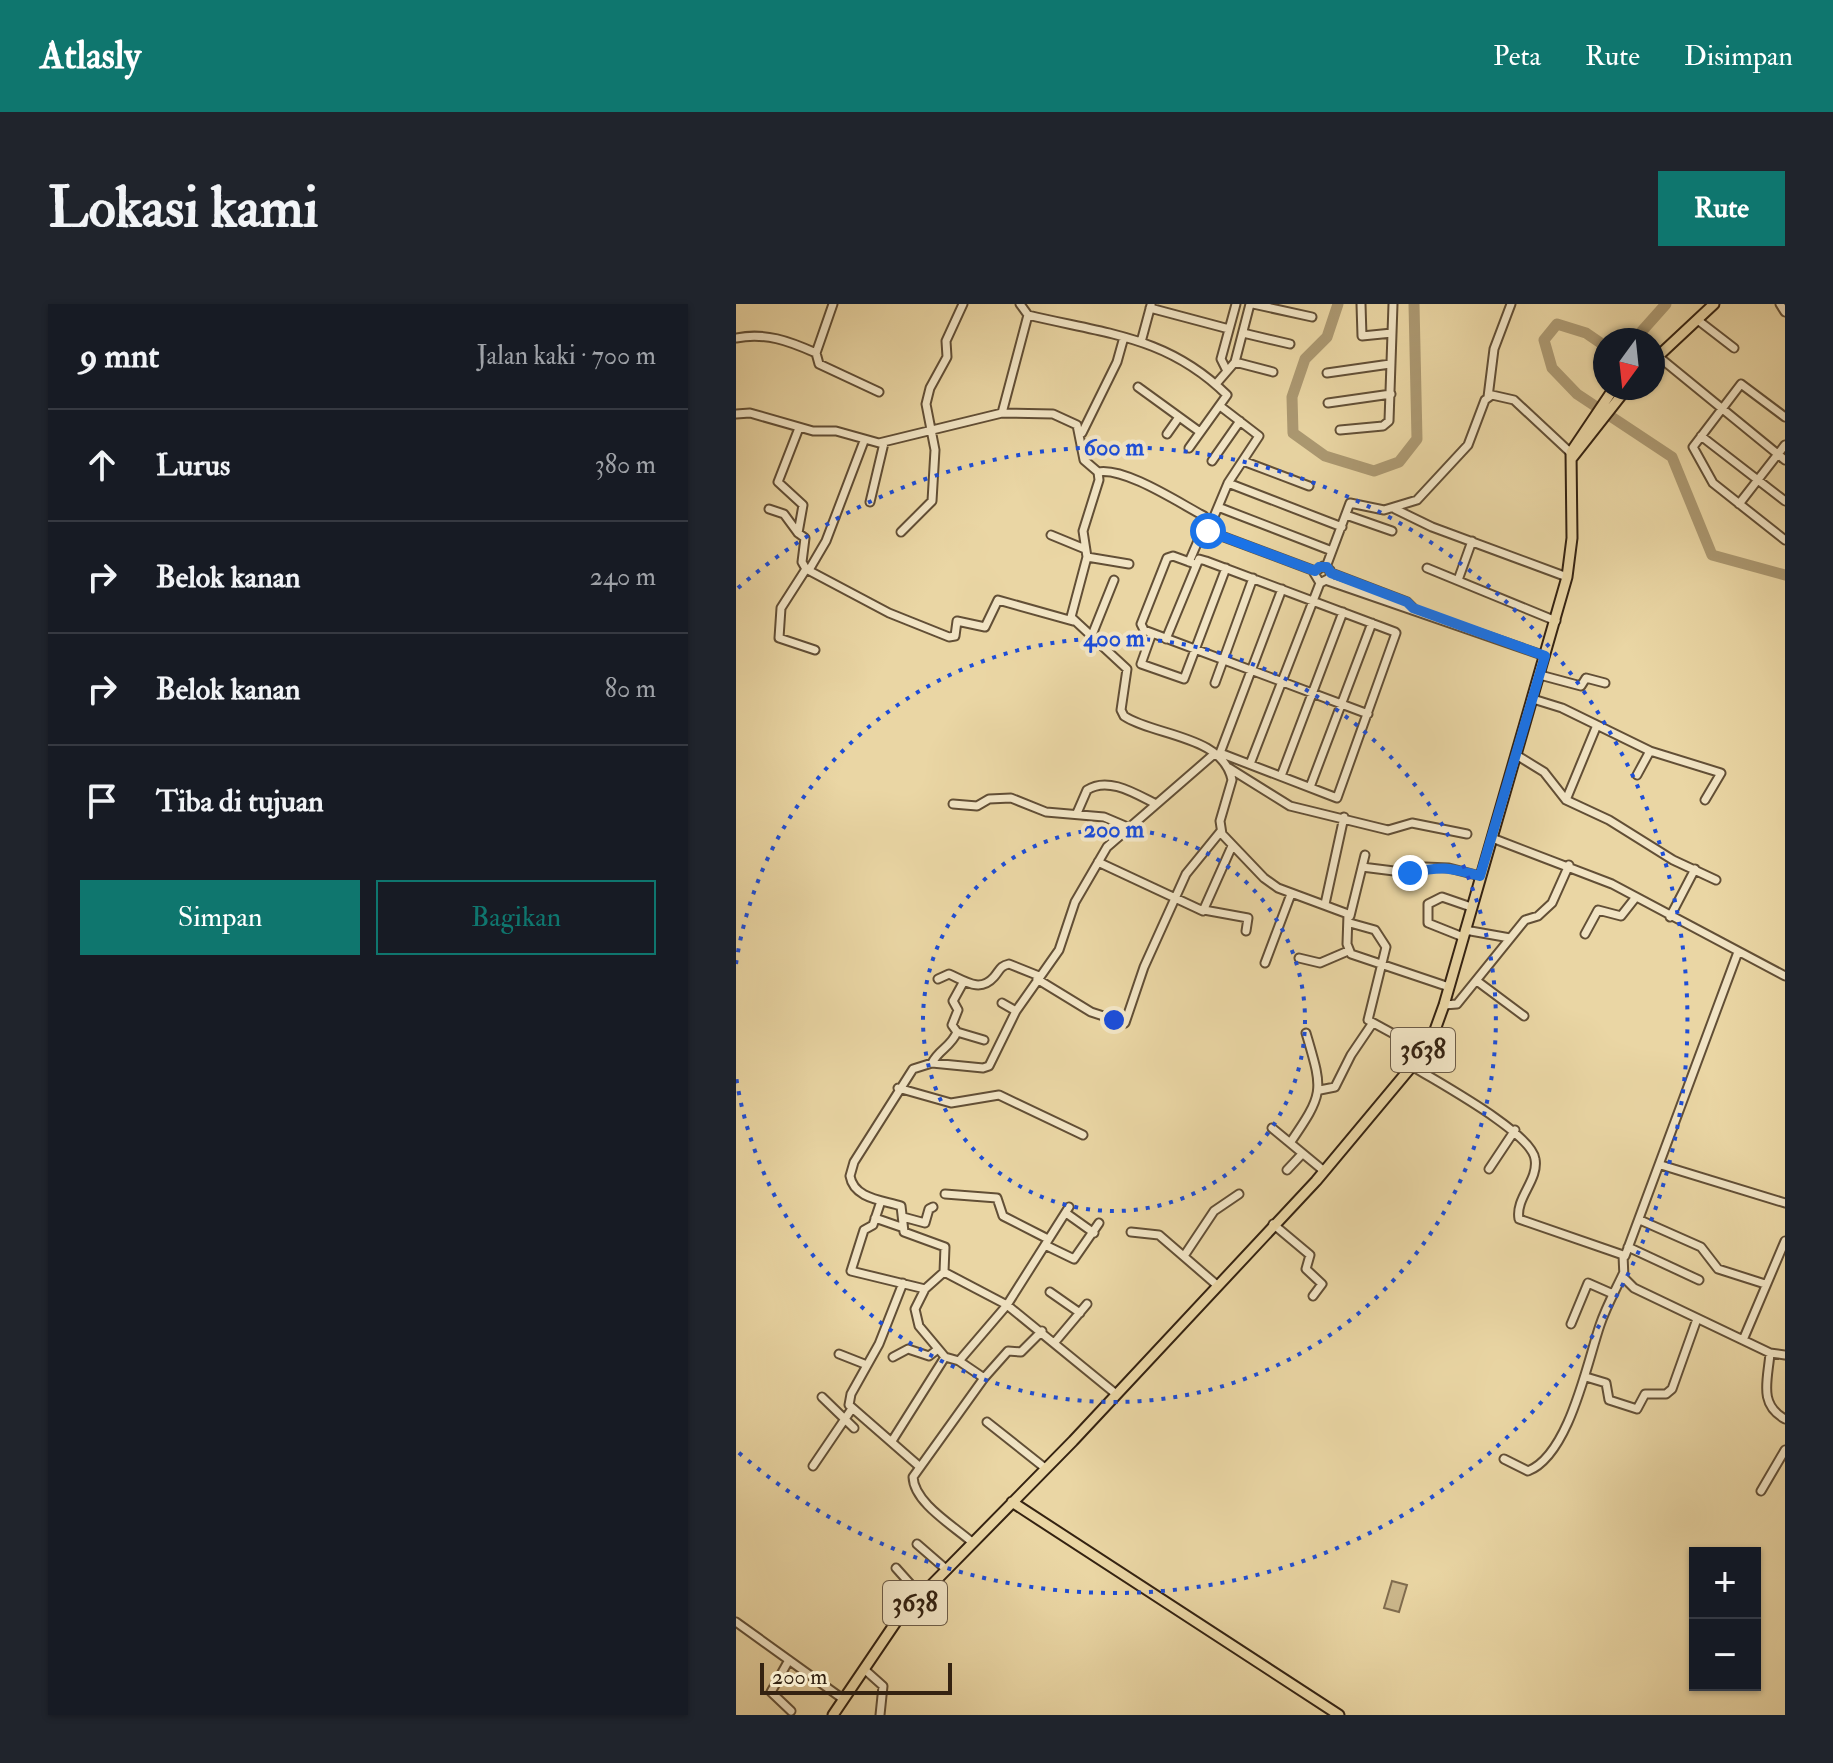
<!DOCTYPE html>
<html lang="id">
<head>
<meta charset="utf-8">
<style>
  body { margin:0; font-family:"IM FELL Double Pica",serif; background:#20242c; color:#f1f3f6 }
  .controls { position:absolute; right:24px; bottom:24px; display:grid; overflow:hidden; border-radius:0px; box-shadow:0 2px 6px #0004 }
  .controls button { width:72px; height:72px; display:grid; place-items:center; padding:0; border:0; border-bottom:2px solid #363941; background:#171b24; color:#f1f3f6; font:40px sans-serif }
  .compass { position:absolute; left:857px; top:24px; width:72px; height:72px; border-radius:50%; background:#171b24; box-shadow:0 2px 6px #0004; rotate:195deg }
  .scale { position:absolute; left:24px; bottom:20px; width:192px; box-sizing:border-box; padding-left:8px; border:4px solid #342211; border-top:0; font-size:22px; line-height:28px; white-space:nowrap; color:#342211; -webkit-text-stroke:6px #f1e4c4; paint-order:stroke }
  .stop { position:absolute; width:24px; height:24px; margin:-18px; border:6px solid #1a73e8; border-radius:50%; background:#fff }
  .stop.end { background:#1a73e8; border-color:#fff; box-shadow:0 2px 8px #0008 }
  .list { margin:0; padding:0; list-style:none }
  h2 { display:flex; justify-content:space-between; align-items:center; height:104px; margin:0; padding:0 32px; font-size:34px }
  h2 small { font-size:26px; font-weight:400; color:#9ea1a6 }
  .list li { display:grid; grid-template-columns:52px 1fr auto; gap:24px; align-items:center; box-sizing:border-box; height:112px; padding:0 32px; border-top:2px solid #363941 }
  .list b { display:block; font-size:30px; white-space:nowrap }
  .list em { font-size:26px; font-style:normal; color:#9ea1a6 }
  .actions { display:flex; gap:16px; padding:24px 32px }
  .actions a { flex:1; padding:18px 0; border:2px solid #0f766e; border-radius:0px; text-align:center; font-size:28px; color:#0f766e }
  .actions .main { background:#0f766e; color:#fff }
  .icon { flex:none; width:44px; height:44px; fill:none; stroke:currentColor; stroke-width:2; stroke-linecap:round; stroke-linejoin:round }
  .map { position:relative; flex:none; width:1049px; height:1411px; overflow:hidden; border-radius:0px }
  header { display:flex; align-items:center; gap:48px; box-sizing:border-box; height:112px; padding:0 40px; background:#0f766e; color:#fff }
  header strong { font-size:38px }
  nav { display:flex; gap:44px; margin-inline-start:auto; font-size:28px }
  .intro { display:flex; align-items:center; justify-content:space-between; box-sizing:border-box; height:192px; padding:0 48px }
  h1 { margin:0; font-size:56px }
  .button { padding:20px 36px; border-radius:0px; background:#0f766e; color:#fff; font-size:28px; font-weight:700 }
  main { display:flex; gap:48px; padding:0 48px }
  aside { flex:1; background:#171b24; border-radius:0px; box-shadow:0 2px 6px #0004 }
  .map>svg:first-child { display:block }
  .pitch { fill:#cbb78b; stroke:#806c4e; stroke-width:2 }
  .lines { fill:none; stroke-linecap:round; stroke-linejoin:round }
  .river { stroke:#ac9972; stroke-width:11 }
  .minor-casing { stroke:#624f36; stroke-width:11 }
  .major-casing { stroke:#342211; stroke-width:13 }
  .minor { stroke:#f1e4c4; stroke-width:7 }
  .major { stroke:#ead6a4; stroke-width:9 }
  .route { stroke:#1a73e8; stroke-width:10 }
  .ring { fill:none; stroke:#1d4ed8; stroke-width:4; stroke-dasharray:4 8 }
  .labels { text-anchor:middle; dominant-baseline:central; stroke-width:8; stroke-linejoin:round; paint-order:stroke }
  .shield { fill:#f1e4c4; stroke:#6d5c47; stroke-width:2 }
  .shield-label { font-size:26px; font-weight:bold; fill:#342211 }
  .centre { fill:#1d4ed8; stroke:#f1e4c4; stroke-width:4 }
  .ring-label { font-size:24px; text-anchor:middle; font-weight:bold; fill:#1d4ed8; stroke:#f1e4c4; stroke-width:8; stroke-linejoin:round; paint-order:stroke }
</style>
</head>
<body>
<header>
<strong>Atlasly</strong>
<nav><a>Peta</a><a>Rute</a><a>Disimpan</a></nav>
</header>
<div class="intro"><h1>Lokasi kami</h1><a class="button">Rute</a></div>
<main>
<aside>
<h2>9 mnt<small>Jalan kaki · 700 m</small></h2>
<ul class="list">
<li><svg class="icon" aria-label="ahead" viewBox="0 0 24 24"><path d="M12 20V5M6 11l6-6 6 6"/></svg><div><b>Lurus</b></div><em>380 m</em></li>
<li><svg class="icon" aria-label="right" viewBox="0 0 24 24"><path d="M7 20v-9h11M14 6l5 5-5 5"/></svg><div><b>Belok kanan</b></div><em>240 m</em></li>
<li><svg class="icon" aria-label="right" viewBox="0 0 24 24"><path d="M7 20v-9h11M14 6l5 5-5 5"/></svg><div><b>Belok kanan</b></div><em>80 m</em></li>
<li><svg class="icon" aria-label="arrive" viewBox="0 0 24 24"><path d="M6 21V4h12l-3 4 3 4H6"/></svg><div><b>Tiba di tujuan</b></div></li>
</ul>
<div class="actions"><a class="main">Simpan</a><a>Bagikan</a></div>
</aside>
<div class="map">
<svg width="1049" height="1411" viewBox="0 0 1049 1411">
  <rect width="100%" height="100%" fill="#ead6a4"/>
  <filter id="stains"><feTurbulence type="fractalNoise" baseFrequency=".0025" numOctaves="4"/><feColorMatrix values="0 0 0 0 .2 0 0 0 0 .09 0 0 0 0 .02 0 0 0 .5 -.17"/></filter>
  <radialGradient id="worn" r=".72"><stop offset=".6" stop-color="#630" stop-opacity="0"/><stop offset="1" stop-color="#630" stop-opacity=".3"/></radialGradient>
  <!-- pitch -->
  <path class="pitch" d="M656 1277 671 1281 663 1308 648 1304Z"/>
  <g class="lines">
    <!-- river -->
    <path class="river" d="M602 0 591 33 569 55 556 93 557 129 589 152 638 167 663 158 681 135 678 0
      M898 36 930 0
      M869 42 850 29 821 20 808 36 816 64 841 90 936 153 976 251 1049 271"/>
    <!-- minor casing -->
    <g class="minor-casing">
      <path id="minor" d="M284 0 292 11C370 30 431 32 491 91L453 144
        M517 0 576 13
        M625 0 626 32 656 29
        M1044 0 1049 8
        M414 4 493 25
        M963 17 998 44
        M507 29 554 40
        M0 34C29 28 53 37 80 49L83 60 143 88
        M405 38 415 1
        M80 49 97 0
        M923 53 1049 156
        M499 58 537 68
        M490 65 485 55 500 0
        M591 69 654 60
        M480 80 499 58 514 0
        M402 83 464 128
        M752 93 758 45 775 0
        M592 99 655 90
        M266 109 292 11
        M0 110 14 109 77 127H100L143 139 266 109 317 110 341 121 348 156 362 168 363 176 347 227 351 253 335 313 391 365 385 406 388 412C418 432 487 431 496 476L484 517 486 530 528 574 542 584 612 610 611 640 615 650 713 683
        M1049 113 1005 80 957 143 977 179 1049 236
        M63 124 42 178 67 201 62 229 69 234 66 258 70 265 153 309 213 333 219 332 221 317 249 323 262 296 337 317
        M604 126 647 122 653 117 657 0
        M346 129 381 58 388 33
        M431 130 443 113
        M965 132 1049 197
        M476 157 504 117
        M507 157 573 182
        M362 168C389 163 443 199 468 212
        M492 179 606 223
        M134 198 148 139
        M1003 200 1049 141
        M482 203 596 247
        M33 205 48 210 62 229
        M659 205 696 223 831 273
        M610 211 656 227
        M472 227 579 267
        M165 228 196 197 199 146 190 100 194 84 211 53 210 37 227 0
        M315 231 349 245
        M351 253 393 260
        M453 258 465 230 472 227 492 179 523 132 484 102
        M459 260 437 252 431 254 405 320 408 326 632 410
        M590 263 614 199 648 206 681 196 732 141 749 96 756 91 778 96 836 150
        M691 264 820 317
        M70 265 45 304 43 334 79 346
        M73 266 90 237 128 137
        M595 269 671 298 677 304
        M722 276 736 237
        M592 277 809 352
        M416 329 405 360 448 375 490 264
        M356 331 378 276
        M430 335 463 255 470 257 659 328 660 329 601 494 484 449 546 285
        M804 371 845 382 850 374 869 379
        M479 379 517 274
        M797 395 826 404 914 447 985 469 969 496
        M782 452 808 468 830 496 873 516 937 556 980 576
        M514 460 584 279 594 274V266L587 262 578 269 584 279
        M493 464 554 502 652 526 676 519 731 530
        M901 471 914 447
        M545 472 607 308
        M574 483 636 319
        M830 496 861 421
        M217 500 241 502 253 495 275 494 310 508 368 513 394 524
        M341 509 351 486C372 472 400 490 420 500
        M756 534 876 580 1049 672
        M362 558 467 607 496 542
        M626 563 674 569 689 563 713 564 744 572
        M589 600 608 513
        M468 606 512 614 510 627
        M614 612 629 551
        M934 613 959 565
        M614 619 639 626 650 643 632 716 687 746
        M729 626 774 634
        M849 630 862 606 885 612 900 593
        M727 633 692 619V600L706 593 735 603
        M563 654 584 659 612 647
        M529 659 555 590
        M202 675 213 670C229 677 244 689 258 673 264 666 264 662 273 660L303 672
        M301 675 355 708 389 719 408 663 450 570 485 527
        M741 677 788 712
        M266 699 280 707
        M708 701 721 700 789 616 802 612 816 599 833 561
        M221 728 248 736
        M196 759C203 745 215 743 221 728L216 721 222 706 217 697 228 677
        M676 762C701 778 795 828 799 855 803 876 779 894 783 915L887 951 888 974 898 984 1034 1049 1049 1051
        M162 784 215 799 263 791 347 831
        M584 786 599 783 615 751 636 720
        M536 824 588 867
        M554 839C589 788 587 787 570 729
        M925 861 1049 899
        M753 865 779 826
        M551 866 566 850
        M209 890 261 894 267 912 312 935
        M145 897 137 921 128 926 115 967 189 985 208 968 271 1001 380 1090
        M330 909 358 929
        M167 913 189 919 193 905 197 903
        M139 914 165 923
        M904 916 965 943 982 965 1029 980
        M537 920 574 951 570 965 586 980 577 992
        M395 928 423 931 482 982
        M309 941 338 955 363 919
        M892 943 963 976
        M448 952 478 907 503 890
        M889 952 1002 648
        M208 968 209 943 168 928 165 902C147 896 118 895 114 872L118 858 177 765 196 759 247 764 253 762 280 707 323 646 339 598 371 543 477 451
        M167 979 143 1040 115 1090 113 1101 184 1163
        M189 985 179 1005 183 1022 209 1053 223 1057 248 1074 177 1173C178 1199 218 1222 237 1239
        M314 988 344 1009
        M835 1020 852 979 877 990
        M1007 1036 1049 937
        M319 1038 351 1000
        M1034 1049C1032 1076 1022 1100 1049 1115
        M103 1050 131 1061
        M157 1053 172 1045 193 1052 202 1045
        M223 1057 271 1001 333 903
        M850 1073 870 1079 873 1096 901 1105 909 1090H930L936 1085 961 1015
        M248 1074 272 1047 285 1048 306 1027
        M86 1093 118 1124
        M251 1118 309 1164
        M156 1137 209 1053
        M768 1155 792 1167C833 1151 851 1059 864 1021 870 1003 879 987 887 970
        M77 1162 115 1106
        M1025 1187 1049 1146
        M181 1240 211 1266
        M160 1264 186 1293
        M0 1318 107 1395
        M53 1356 35 1388 55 1407
        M128 1365 147 1382 144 1411"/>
    </g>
    <!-- major casing -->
    <g class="major-casing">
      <path id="major" d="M917 57 978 0
        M836 154 891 84
        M276 1198 603 1411
        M97 1411 162 1315 337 1137 580 877 676 762 699 726 708 701 831 273 836 234 835 148 878 84"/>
    </g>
    <!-- minor -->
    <use href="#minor" class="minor"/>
    <!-- major -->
    <use href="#major" class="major"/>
  </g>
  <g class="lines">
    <!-- route -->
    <path class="route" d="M472 227 579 267 583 263H591L595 269 671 298 677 304 809 352 744 572C711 563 706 562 674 569"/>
  </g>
  <!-- distance rings -->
  <g class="ring">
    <circle cx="378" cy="716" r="191"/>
    <path d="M0 660A382 382 0 1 1 0 772"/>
    <path d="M2 284A573 573 0 1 1 2 1148"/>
  </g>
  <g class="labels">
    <!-- shield labels -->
    <g class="shield">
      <rect x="655" y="724" width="64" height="44" rx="6"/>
      <rect x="147" y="1277" width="64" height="44" rx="6"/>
    </g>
    <g class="shield-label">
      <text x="687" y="746">3638</text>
      <text x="179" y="1299">3638</text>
    </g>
  </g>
  <circle cx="378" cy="716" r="12" class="centre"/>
  <g class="ring-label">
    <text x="378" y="151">600 m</text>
    <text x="378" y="342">400 m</text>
    <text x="378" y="533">200 m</text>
  </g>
  <rect width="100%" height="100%" filter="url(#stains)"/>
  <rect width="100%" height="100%" fill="url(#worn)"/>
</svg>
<div class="controls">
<button>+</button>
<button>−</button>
</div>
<svg class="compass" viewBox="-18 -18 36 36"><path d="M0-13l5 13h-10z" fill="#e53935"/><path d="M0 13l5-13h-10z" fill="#9ea1a6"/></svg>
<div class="scale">200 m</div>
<div class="stop" style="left:472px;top:227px"></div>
<div class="stop end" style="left:674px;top:569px"></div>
</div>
</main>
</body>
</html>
